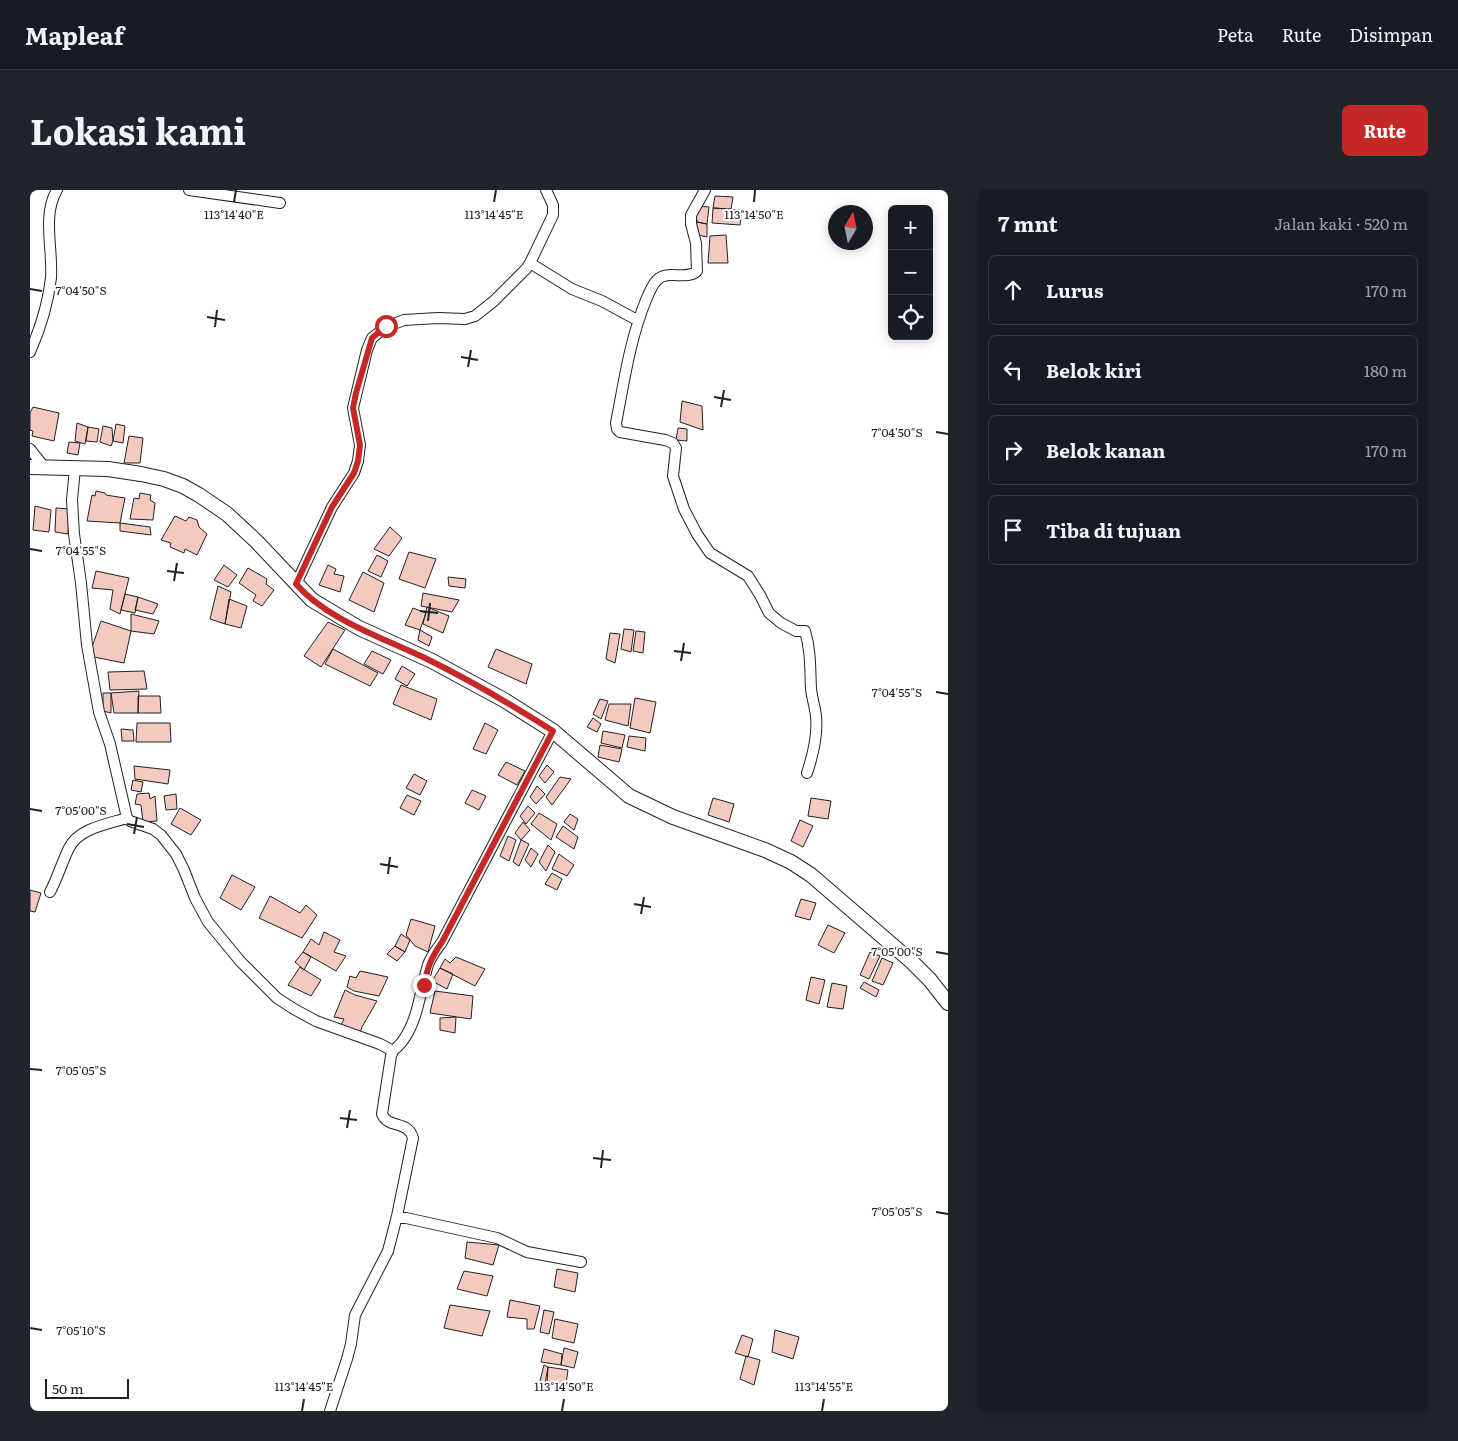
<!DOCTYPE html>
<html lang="id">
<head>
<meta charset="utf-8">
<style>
  body { margin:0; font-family:Literata,serif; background:#20242c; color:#f1f3f6 }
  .controls { position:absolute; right:15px; top:15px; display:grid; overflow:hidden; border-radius:8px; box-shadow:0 2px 12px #0003 }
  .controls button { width:45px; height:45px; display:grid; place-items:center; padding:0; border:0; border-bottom:1px solid #363941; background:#171b24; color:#f1f3f6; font:25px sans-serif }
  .compass { position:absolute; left:798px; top:15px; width:45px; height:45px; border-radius:50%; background:#171b24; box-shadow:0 2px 12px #0003; rotate:9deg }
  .scale { position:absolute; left:15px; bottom:12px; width:84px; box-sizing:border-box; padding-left:5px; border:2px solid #222; border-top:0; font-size:14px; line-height:18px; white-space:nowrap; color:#222; -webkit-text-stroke:4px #fff; paint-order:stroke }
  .stop { position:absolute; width:15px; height:15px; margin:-11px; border:4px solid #c62828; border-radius:50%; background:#fff }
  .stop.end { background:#c62828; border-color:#fff; box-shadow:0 1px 5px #0008 }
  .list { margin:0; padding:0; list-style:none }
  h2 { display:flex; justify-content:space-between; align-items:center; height:65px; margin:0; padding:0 20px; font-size:21px }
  h2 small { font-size:16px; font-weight:400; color:#9ea1a6 }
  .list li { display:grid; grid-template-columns:32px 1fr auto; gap:15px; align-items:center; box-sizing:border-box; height:70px; margin:0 10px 10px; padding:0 10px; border:1px solid #363941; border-radius:8px }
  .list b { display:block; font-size:19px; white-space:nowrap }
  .list em { font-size:16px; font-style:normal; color:#9ea1a6 }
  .icon { flex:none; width:28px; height:28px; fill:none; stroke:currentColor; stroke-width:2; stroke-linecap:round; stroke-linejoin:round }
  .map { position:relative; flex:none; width:918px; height:1221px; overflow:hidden; border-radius:8px }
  header { display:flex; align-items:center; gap:30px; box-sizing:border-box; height:70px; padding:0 25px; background:#171b24; border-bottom:1px solid #363941 }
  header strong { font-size:24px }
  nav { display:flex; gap:28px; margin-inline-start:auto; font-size:18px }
  .intro { display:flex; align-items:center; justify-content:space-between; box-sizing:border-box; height:120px; padding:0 30px }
  h1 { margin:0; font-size:35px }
  .button { padding:12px 22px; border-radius:8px; background:#c62828; color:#fff; font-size:18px; font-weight:700 }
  main { display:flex; gap:30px; padding:0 30px }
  aside { flex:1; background:#171b24; border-radius:8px; box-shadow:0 2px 12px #0003 }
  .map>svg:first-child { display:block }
  .building { fill:#f3c9c0; stroke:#222 }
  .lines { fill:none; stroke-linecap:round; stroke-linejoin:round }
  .minor-casing { stroke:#222; stroke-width:12 }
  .secondary-casing { stroke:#222; stroke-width:16 }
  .minor { stroke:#fff; stroke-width:10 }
  .secondary { stroke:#fff; stroke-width:14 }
  .route { stroke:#c62828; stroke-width:6 }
  .ticks { fill:none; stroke:#222; stroke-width:2 }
  .ticks-label { font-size:12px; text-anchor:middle; fill:#222; stroke:#fff; stroke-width:4; stroke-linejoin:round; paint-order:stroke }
</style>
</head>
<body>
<header>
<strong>Mapleaf</strong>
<nav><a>Peta</a><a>Rute</a><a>Disimpan</a></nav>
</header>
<div class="intro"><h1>Lokasi kami</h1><a class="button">Rute</a></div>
<main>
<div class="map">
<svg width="918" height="1221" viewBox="0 0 918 1221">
  <rect width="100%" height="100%" fill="#fff"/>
  <!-- building -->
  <path class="building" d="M685 6 703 7 701 19 683 18Z
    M665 16 679 17 677 34 667 32Z
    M683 18 712 20 710 35 682 33Z
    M667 32 677 34V47L664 44Z
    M696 45 698 73H678L680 46Z
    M652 211 672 216 673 240 650 232Z
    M3 217 29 223 24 251 2 246 3 241 0 240V223Z
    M47 233 58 237 55 254 45 251Z
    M86 234 95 236 93 253 83 251Z
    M73 236 82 238 83 251 81 256 70 252Z
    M58 237 69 239 67 252 56 251Z
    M648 238 657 239V251L646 250Z
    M99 246 113 248 110 273H94Z
    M39 252 50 253 48 265 37 263Z
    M66 301 75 303 76 305 95 308 90 333 57 331 62 305 65 306Z
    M110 303 121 305 120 310 125 313 123 330 100 329 104 308 109 309Z
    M5 316 21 320 19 342 3 340Z
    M26 318 39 319 38 344 25 342Z
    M145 326 156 331 159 327 167 330 169 337 177 344 167 365 155 359 154 363 140 357 141 353 131 350Z
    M90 333 120 337 121 345 90 341Z
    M360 337 372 348 359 366 344 359Z
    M379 362 406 369 395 398 369 389Z
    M347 365 358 371 351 387 338 381Z
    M194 375 207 385 198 397 184 390Z
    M298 375 306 379 304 384 314 386 310 402 289 395Z
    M218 378 237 389 236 394 244 400 232 416 223 411 226 405 209 393Z
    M66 381 99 388 90 424 80 419 83 400 62 398Z
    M333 382 354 393 344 422 319 410Z
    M418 387 436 389 435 398 419 396Z
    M188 396 201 402 195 434 180 429Z
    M393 403 429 410 422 422 391 416Z
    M95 404 108 407 105 423 91 420Z
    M108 407 128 414 123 424 105 420Z
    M199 409 217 416 211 438 195 434Z
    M397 417 419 426 413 443 393 434Z
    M383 418 396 423 390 440 375 435Z
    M101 424 129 431 124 444 101 441Z
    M71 431 101 441 94 473 59 466Z
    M298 432 315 440 291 477 274 466Z
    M594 439 604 440 601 462 591 459Z
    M390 440 402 447 399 456 388 450Z
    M606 441 615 442 613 463 603 461Z
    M580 443 590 444 585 473 576 469Z
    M303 459 348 483 340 496 295 474Z
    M466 459 502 474 496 494 458 477Z
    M342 461 361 470 353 484 334 474Z
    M372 476 385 484 377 496 365 489Z
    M114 481 117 499 80 500 78 482Z
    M371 495 407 509 401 530 363 514Z
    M109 501 108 523H84L81 503Z
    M73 503H81V523L73 521Z
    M108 506H130L131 523H108Z
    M605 508 626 512 620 543 600 538Z
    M570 509 578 511 571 529 563 524Z
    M579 514H601L598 536 575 530Z
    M563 528 571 534 567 542 557 537Z
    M107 533H140L141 552H106Z
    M455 533 468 540 456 564 443 559Z
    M91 539 103 540 104 551H92Z
    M573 541 595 545 592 558 571 553Z
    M599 546 616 548 615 561 597 557Z
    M570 555 592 559 589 572 568 567Z
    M476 572 495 581 487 595 468 585Z
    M517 575 524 582 515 593 509 586Z
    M104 576 140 580 138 594 105 589Z
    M384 584 397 591 390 605 376 598Z
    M530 587 541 589 522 615 516 607Z
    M103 590 113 592 111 602 101 600Z
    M507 596 515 604 506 614 500 607Z
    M442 600 456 606 449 620 435 613Z
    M119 603 120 609 125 606 127 631 113 632 111 615 105 614 107 604Z
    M146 604 147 619 136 620 134 606Z
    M377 605 391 611 384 625 370 618Z
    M683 608 704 614 699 632 678 625Z
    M781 608 801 611 798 629 778 626Z
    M498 616 505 623 496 634 490 626Z
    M150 618 171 630 161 645 141 634Z
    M509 623 527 634 521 650 501 634Z
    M540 624 548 629 544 640 534 632Z
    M770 630 783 636 773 657 761 651Z
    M493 632 500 640 491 650 485 643Z
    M533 636 548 647 544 659 526 647Z
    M478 646 486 650 479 671 470 666Z
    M491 650 499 654 489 676 483 672Z
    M518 655 525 662 516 681 509 672Z
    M501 658 508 664 501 677 495 670Z
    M529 664 544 675 537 686 522 679Z
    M522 683 532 689 527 700 515 694Z
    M202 685 225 697 211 720 190 708Z
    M0 700 11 703 5 722 0 721Z
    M240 706 270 723 276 715 287 725 272 748 229 728Z
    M771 709 786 713 780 730 765 726Z
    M381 729 405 736 398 762 385 756 376 745Z
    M798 735 815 743 804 763 788 755Z
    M294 742 310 750 304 762 316 766 306 781 273 762 281 749 289 755Z
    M371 744 380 750 375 762 365 756Z
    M365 756 375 762 367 771 357 764Z
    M273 762 281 767 274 780 265 772Z
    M840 762 850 766 839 789 830 785Z
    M426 767 455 779 445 796 410 778 415 769 420 773Z
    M852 768 863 773 853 795 842 791Z
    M270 777 291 790 281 806 258 795Z
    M410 778 423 784 417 799 402 791Z
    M330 781 358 787 349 806 324 801 317 797 320 786 326 788Z
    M781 787 795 790 789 814 776 810Z
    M834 792 849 800 846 807 830 798Z
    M802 793 817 796 813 819 797 817Z
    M315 800 325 805 347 811 332 837 330 843 311 835 314 829 304 827Z
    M405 801 443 806 441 829 400 823Z
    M426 827 425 843 410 840V828Z
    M437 1052 469 1055 463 1075 435 1068Z
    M527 1079 548 1083 545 1102 524 1097Z
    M434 1081 463 1086 457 1106 427 1099Z
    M480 1110 510 1116 504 1139H497V1129L477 1127Z
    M420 1115 460 1121 452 1146 414 1138Z
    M514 1120 524 1122 519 1144 510 1142Z
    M525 1129 548 1134 544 1153 522 1148Z
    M745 1140 769 1147 763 1169 742 1162Z
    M712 1145 723 1149 718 1167 705 1163Z
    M534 1158 548 1162 544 1178 531 1175Z
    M514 1159 532 1164 531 1175 511 1172Z
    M716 1166 730 1170 724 1195 710 1189Z
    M514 1175 518 1177 515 1194 510 1191Z
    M518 1177 538 1180 536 1194 517 1192Z"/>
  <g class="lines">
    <!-- minor casing -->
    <g class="minor-casing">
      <path id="minor" d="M159 0 250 13
        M675 0 661 25V34L666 53 667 81C656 91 638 79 627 90 622 95 619 103 616 110 600 149 594 192 586 233L587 239 590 242 635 250 643 253 646 258 643 286 654 319 667 344 680 363 718 386 730 405 739 423 751 433 766 441H775C781 461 780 479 781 499 782 508 785 517 786 526 788 545 783 565 777 583
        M500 73 523 25V15L516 0
        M0 162C11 137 18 114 21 88 23 59 12 25 27 0
        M0 259 15 278
        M45 278 42 310 44 344 51 393 57 455 69 522 80 554 97 628 100 631 123 639 131 645 146 664 154 680 165 708 178 732 210 771 247 808 264 819 286 831 350 854 363 861 361 866 352 924C358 939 378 930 383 948L367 1026 358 1061 325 1125 321 1154 317 1169 300 1221
        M266 394 302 317 324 283 328 271 330 255 323 218 337 160 342 148 356 137 374 130 408 128 435 129 445 126 464 111 496 79 500 73 542 99 572 111 607 130
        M20 702C28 687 32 672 39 658 49 638 78 634 97 628
        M363 861C367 857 371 854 374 849 389 827 390 800 398 775 401 766 407 759 412 752L523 541
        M367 1026 467 1048 497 1062 551 1072"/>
    </g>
    <!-- secondary casing -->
    <g class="secondary-casing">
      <path id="secondary" d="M0 277 78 279 111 284 134 289 153 296 169 305 197 324 227 352 282 410 329 438 402 471 474 510 523 541 599 606 643 627 735 660 761 672 781 685 882 772 900 790 918 813"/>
    </g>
    <!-- minor -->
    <use href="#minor" class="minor"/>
    <!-- secondary -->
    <use href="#secondary" class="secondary"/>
  </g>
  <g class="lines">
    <!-- route -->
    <path class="route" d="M356 136 342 148 326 203 323 218 330 255 328 271 324 283 302 317 266 394C298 431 357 449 401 471 443 492 484 516 523 541L412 752C401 768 398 776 394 795"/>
  </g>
  <!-- ticks -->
  <path class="ticks" d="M204 12 206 0M464 12 466 0M724 12 725 0M0 99 12 101M177 127 195 130M185 137 187 120M431 167 448 170M438 177 441 160M684 207 701 210M691 217 694 200M906 242 918 244M0 359 12 361M137 381 154 383M144 391 147 373M390 421 408 423M398 431 400 413M644 461 661 463M651 471 654 453M906 502 918 504M0 619 12 621M97 634 114 637M104 644 107 627M350 674 368 677M358 684 360 667M604 714 621 717M611 724 614 707M906 762 918 764M0 879 12 880M310 928 327 930M317 938 320 920M563 968 581 970M571 978 573 960M906 1022 918 1024M0 1138 12 1140M272 1221 274 1209M532 1221 534 1209M792 1221 794 1209"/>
  <g class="ticks-label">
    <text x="204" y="29">113°14'40"E</text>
    <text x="464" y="29">113°14'45"E</text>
    <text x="724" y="29">113°14'50"E</text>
    <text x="51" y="105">7°04'50"S</text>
    <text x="867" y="247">7°04'50"S</text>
    <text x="51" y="365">7°04'55"S</text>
    <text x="867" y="507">7°04'55"S</text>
    <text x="51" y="625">7°05'00"S</text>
    <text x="867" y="766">7°05'00"S</text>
    <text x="51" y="885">7°05'05"S</text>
    <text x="867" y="1026">7°05'05"S</text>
    <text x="51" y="1145">7°05'10"S</text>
    <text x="274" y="1201">113°14'45"E</text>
    <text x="534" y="1201">113°14'50"E</text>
    <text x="794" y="1201">113°14'55"E</text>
  </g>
</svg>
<div class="controls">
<button>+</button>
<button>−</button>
<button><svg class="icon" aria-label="locate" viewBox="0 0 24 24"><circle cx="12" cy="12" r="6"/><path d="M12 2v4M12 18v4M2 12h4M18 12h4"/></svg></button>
</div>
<svg class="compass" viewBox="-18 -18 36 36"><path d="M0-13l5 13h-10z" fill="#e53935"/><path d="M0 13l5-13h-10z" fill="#9ea1a6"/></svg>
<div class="scale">50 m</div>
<div class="stop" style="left:356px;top:136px"></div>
<div class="stop end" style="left:394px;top:795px"></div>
</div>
<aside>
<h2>7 mnt<small>Jalan kaki · 520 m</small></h2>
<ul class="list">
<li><svg class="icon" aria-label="ahead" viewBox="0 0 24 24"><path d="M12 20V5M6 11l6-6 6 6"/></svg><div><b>Lurus</b></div><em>170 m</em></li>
<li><svg class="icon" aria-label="left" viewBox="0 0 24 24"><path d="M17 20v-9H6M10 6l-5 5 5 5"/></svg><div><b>Belok kiri</b></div><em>180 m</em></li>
<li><svg class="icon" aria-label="right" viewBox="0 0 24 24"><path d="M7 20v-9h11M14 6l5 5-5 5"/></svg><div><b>Belok kanan</b></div><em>170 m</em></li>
<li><svg class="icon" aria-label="arrive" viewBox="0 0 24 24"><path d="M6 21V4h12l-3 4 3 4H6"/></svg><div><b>Tiba di tujuan</b></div></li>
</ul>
</aside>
</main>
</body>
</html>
